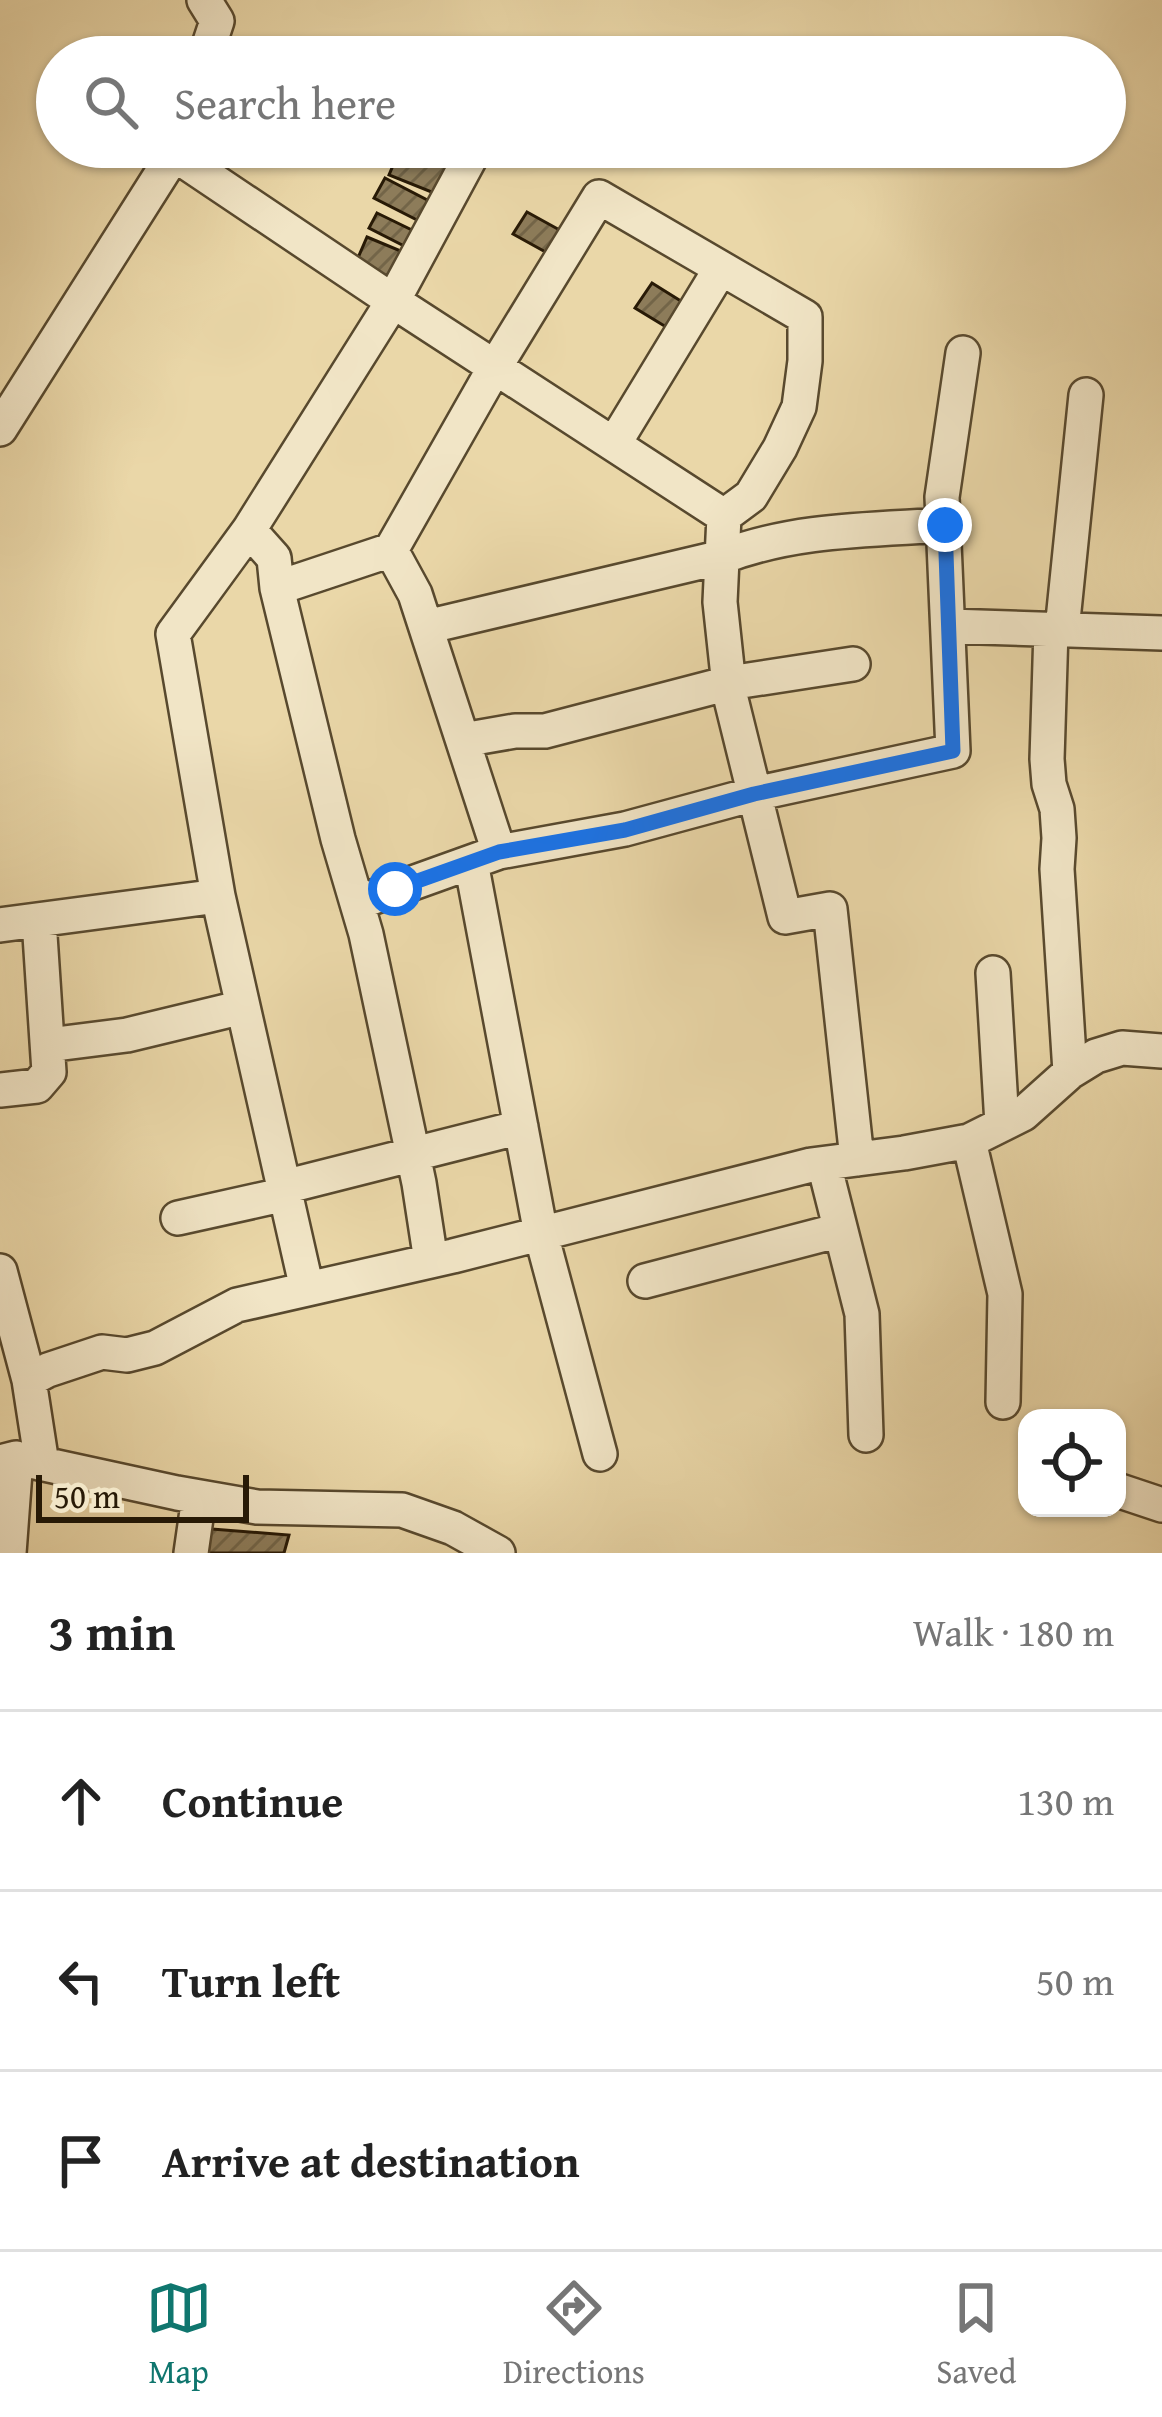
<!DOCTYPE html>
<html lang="en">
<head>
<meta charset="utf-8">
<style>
  body { margin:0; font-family:"Gentium Book Plus",serif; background:#f2f2f2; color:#222 }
  .controls { position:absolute; right:36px; bottom:36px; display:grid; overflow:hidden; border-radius:24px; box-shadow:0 3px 9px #0004 }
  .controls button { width:108px; height:108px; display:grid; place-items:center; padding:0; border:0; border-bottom:3px solid #e0e0e0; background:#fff; color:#222; font:60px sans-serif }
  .scale { position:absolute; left:36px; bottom:30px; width:213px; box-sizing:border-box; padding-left:12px; border:6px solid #281a06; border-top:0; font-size:33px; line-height:42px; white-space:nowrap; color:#281a06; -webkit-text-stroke:9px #f1e5c6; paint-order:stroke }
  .stop { position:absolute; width:36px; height:36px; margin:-27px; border:9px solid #1a73e8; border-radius:50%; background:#fff }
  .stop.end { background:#1a73e8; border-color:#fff; box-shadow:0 3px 12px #0008 }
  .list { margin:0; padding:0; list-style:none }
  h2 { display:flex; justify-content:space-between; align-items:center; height:156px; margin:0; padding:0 48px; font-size:51px }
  h2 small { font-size:39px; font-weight:400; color:#767676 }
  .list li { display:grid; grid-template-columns:78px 1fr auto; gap:36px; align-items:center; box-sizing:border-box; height:180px; padding:0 48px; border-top:3px solid #e0e0e0 }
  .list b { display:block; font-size:45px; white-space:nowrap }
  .list em { font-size:39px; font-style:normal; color:#767676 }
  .icon { flex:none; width:66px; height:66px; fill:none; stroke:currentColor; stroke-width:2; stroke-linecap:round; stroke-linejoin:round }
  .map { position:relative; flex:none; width:1162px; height:1553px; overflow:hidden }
  .search { position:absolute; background:#fff; box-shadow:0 3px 9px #0004; left:36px; right:36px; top:36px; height:132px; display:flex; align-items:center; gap:30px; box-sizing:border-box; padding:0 42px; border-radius:66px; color:#767676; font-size:45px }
  .sheet { height:696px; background:#fff }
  nav { display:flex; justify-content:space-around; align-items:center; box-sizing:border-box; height:168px; border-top:3px solid #e0e0e0; background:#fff; font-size:33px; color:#767676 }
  nav a { display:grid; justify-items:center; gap:6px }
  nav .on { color:#0f766e }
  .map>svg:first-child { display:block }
  .building { fill:url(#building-hatch); stroke:#281a06; stroke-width:3 }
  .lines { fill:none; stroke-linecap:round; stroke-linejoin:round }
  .minor-casing { stroke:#58492e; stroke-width:38 }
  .minor { stroke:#f1e5c6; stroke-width:33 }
  .route { stroke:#1a73e8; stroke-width:15 }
</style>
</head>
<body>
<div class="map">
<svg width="1162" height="1553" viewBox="0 0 1162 1553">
  <defs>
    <pattern id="building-hatch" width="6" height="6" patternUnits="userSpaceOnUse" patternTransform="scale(3)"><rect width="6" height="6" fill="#8d7c5a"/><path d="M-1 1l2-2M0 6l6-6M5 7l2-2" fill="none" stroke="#736548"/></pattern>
  </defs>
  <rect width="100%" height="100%" fill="#ead7a8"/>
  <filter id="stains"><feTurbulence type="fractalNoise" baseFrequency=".00167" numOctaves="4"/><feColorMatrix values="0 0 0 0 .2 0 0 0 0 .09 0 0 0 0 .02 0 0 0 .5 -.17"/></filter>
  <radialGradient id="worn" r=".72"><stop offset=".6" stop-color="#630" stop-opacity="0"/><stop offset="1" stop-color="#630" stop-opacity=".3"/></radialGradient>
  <!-- building -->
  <path class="building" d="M410 147H454L447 165Z
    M400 149 455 171 444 197 389 175Z
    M385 178 431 202 421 222 374 198Z
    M527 212 565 233 551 255 513 234Z
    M377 213 422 235 414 251 369 228Z
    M367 237 408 254 395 284 354 267Z
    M652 283 692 308 676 333 635 308Z
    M199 1528 289 1535 284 1553H195Z"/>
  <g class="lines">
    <!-- minor casing -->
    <g class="minor-casing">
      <path id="minor" d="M204 0 217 21 205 57
        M176 147 174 154 393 301 249 530 173 634 218 896
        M476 147 393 301 724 516 720 602 730 695 785 917 830 909 857 1159
        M0 429 174 154
        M614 444 721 268
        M249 530 274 558 277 588 338 839 366 934 419 1183 431 1261
        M277 588 391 550 495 367 599 197 805 317V361L799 407 780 448 751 496 724 516
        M949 626 1162 633
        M426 627 722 557C794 529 870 530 945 525
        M1051 630 1047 759 1049 784 1057 809 1059 838 1057 869 1070 1072
        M1062 630 1086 395
        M463 740 515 731H545L729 683 853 664
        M499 852 625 829 754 794 953 751 942 497 963 353
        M471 862 541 1234 600 1454
        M357 903 499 852 415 594 391 550
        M0 925 218 896 307 1289
        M993 973 1002 1124
        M48 1045 127 1035 243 1007
        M0 1090 37 1086 49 1072 39 920
        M969 1141 1005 1294 1003 1402
        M824 1164 862 1314 866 1435
        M284 1187 521 1127
        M178 1218 286 1194
        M0 1271 29 1380
        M645 1281 840 1230
        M0 1462 16 1458 177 1493 257 1507 402 1510 453 1528 498 1553
        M42 1464 29 1380 48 1370 102 1352 127 1355 155 1348 237 1305 453 1256 811 1165 904 1153 969 1141 1023 1114 1070 1072 1096 1056 1122 1048 1162 1051
        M1117 1490 1162 1505
        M9 1553 16 1458
        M191 1553 199 1497"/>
    </g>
    <!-- minor -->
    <use href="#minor" class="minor"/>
  </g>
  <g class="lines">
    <!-- route -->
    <path class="route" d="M395 889 499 852 625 830 754 794 953 751 945 525"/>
  </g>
  <rect width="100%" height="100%" filter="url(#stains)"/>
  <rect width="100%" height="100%" fill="url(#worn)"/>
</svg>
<div class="controls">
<button><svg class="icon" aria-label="locate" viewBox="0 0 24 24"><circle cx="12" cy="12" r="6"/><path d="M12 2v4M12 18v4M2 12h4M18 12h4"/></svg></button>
</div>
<div class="scale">50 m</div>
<div class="stop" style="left:395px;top:889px"></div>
<div class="stop end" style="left:945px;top:525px"></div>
<div class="search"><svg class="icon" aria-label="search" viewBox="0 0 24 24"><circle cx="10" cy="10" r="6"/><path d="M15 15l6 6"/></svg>Search here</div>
</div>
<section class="sheet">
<h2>3 min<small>Walk · 180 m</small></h2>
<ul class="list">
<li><svg class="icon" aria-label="ahead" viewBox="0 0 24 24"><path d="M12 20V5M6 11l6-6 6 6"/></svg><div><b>Continue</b></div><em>130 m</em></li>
<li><svg class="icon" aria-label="left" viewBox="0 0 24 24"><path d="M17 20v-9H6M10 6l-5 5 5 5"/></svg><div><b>Turn left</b></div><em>50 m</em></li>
<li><svg class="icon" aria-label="arrive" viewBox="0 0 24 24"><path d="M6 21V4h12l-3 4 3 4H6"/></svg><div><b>Arrive at destination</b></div></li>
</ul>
</section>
<nav>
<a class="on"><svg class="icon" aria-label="map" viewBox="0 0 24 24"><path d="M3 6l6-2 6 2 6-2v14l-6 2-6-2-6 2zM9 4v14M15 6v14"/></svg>Map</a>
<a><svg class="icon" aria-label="directions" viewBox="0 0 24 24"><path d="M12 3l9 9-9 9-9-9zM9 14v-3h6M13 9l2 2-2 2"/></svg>Directions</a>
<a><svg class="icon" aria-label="saved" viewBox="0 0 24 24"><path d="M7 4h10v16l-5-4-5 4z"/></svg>Saved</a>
</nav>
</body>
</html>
